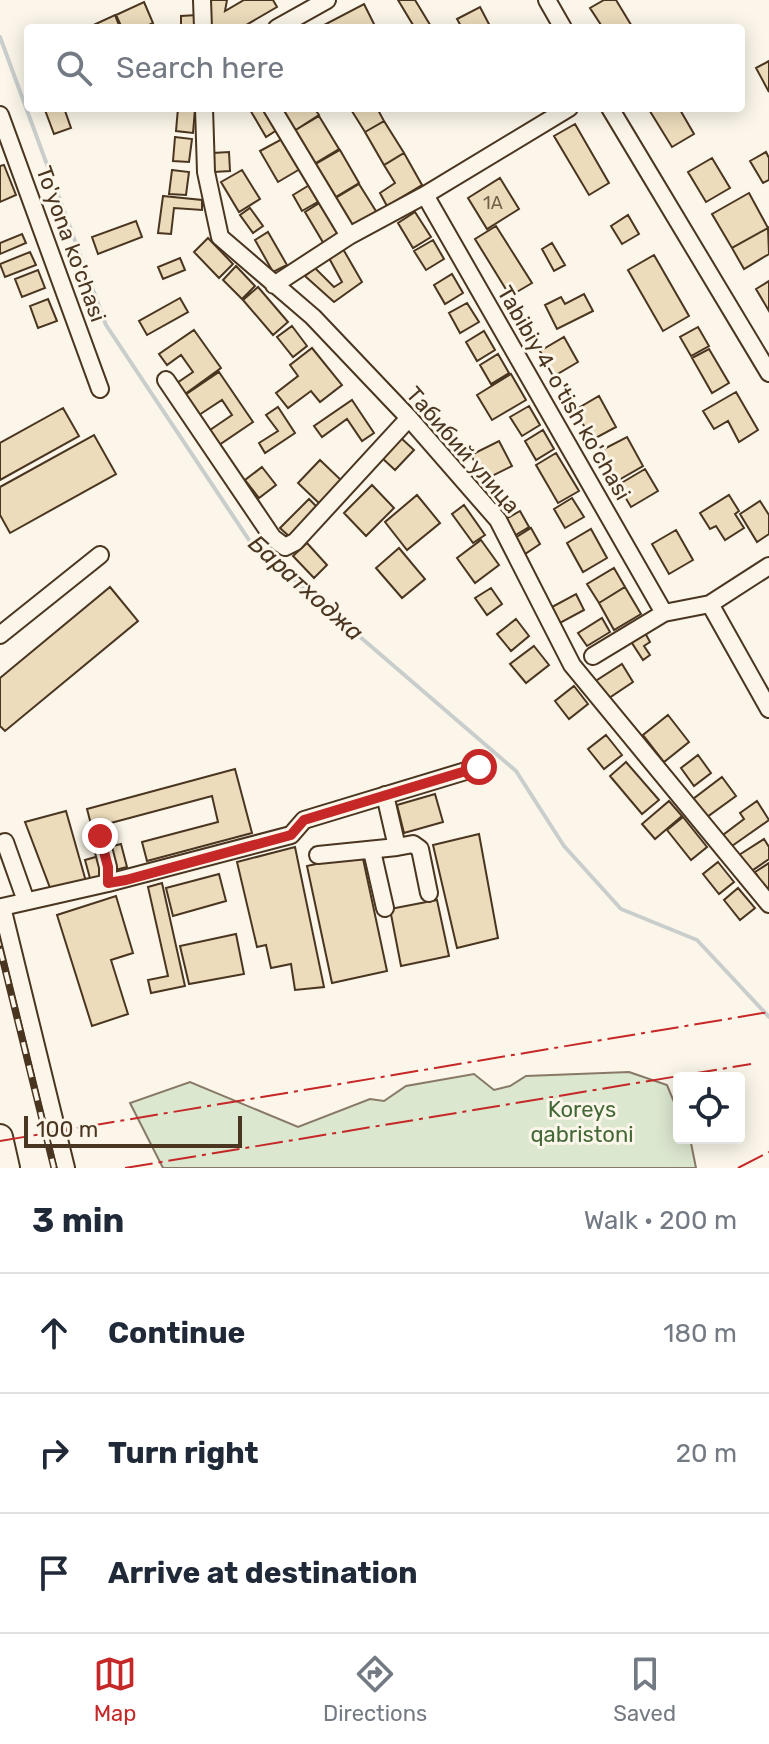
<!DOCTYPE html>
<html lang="en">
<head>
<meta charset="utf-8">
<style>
  body { margin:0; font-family:Rubik,sans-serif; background:#f6f6f7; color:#1f2937 }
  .controls { position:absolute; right:24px; bottom:24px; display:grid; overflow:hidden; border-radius:8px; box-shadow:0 4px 20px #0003 }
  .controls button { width:72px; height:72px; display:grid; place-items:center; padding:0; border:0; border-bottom:2px solid #e0e1e3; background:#fff; color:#1f2937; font:40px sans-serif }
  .scale { position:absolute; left:24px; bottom:20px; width:218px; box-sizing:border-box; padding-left:8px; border:4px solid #4a3520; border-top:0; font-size:22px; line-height:28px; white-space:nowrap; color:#4a3520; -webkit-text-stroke:6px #fbf6e9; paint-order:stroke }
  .stop { position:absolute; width:24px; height:24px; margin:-18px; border:6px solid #c62828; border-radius:50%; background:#fff }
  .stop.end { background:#c62828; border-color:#fff; box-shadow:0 2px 8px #0008 }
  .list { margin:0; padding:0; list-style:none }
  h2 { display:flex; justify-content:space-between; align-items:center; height:104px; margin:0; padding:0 32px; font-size:34px }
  h2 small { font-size:26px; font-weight:400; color:#747a83 }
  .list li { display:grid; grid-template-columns:52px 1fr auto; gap:24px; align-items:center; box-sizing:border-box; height:120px; padding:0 32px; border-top:2px solid #e0e1e3 }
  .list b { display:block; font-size:30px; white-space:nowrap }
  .list em { font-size:26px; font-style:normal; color:#747a83 }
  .icon { flex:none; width:44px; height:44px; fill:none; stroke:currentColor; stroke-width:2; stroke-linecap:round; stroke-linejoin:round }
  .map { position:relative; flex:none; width:769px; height:1168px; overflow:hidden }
  .search { position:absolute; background:#fff; box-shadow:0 4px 20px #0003; left:24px; right:24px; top:24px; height:88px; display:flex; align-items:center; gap:20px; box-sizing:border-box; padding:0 28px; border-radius:8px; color:#747a83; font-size:30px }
  .sheet { height:464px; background:#fff }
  nav { display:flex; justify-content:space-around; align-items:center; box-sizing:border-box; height:112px; border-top:2px solid #e0e1e3; background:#fff; font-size:22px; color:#747a83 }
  nav a { display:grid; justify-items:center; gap:4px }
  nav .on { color:#c62828 }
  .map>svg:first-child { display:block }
  .green { fill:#dce7d0; stroke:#887966; stroke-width:2 }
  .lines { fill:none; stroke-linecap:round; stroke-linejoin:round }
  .stream { stroke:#c9cecd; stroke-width:4 }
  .building { fill:#ecdcbc; stroke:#4a3520; stroke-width:2 }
  .minor-casing { stroke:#4a3520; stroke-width:20 }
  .highway-casing { stroke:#4a3520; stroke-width:28 }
  .minor { stroke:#fbf6e9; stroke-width:16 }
  .highway { stroke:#fbf6e9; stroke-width:24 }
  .rail-casing { stroke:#4a3520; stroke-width:7 }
  .rail { stroke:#fbf6e9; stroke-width:4; stroke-dasharray:12; stroke-linecap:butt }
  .power { stroke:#c62828; stroke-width:2; stroke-dasharray:28 6 4 6; stroke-linecap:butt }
  .route { stroke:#c62828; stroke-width:10 }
  .labels { text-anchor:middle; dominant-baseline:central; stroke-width:6; stroke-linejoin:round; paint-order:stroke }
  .number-label { font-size:18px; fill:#725f47 }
  .street-label { font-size:22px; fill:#4a3520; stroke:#fbf6e9 }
  .park-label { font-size:22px; fill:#436837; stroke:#fbf6e9 }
  .water-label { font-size:24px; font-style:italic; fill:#4a3520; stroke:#fbf6e9 }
</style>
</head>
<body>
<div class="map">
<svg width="769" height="1168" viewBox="0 0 769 1168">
  <rect width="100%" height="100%" fill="#fbf6e9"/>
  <!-- green -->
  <path class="green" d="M629 1072 667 1085 679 1114V1138H690L696 1168H163L130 1103 190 1082 298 1127 370 1099 384 1101 406 1086 474 1074 494 1090 510 1086 526 1076Z"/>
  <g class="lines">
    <!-- stream -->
    <path class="stream" d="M0 37 106 325 251 543 516 771 564 846 621 909 697 940 769 1017"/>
  </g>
  <!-- building -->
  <path class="building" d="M208 0H227L225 11 244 0H273L277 7 241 28H210Z
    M398 0H415L432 28H408L413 25Z
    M604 0H616L633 28H603L590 8Z
    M144 2 153 23 143 28H122L116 15Z
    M364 4 376 28H325L324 25Z
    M480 7 491 28H462L457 19Z
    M115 15 120 28H87Z
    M197 15V28H181V16Z
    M769 61V92L756 68Z
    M49 108H64L71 128 54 134 45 110Z
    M178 108 195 109 193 133 176 131Z
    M249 108H268L280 128 266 137Z
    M280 108H314L319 115 294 131Z
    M350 108H377L384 121 365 132Z
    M648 108H679L694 134 672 147Z
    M319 116 339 149 314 164 294 131Z
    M384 121 404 153 384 165 365 132Z
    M575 124 609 183 589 195 554 136Z
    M175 137 192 139 189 162 173 161Z
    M282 139 300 169 278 182 260 151Z
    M340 150 359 183 334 198 314 165Z
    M229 152 230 171 214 172 213 153Z
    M766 152 769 158V180L763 183 750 161Z
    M404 153 422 185 387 206 380 193 395 183 384 165Z
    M712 158 730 188 706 202 688 172Z
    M4 165 16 195 0 202V166Z
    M172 170 189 172 186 195 169 194Z
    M242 170 260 199 239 212 221 182Z
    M500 178 519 209 487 229 468 198Z
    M311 184 321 200 302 211 293 195Z
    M359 184 379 216 354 231 334 199Z
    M749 193 768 228 732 248 712 214Z
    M163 196 202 200V210L174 208 171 234 158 233Z
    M321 202 340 234 324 244 305 212Z
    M250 208 263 226 253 233 240 215Z
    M415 212 431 237 413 248 398 223Z
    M628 215 639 234 622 244 611 226Z
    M136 221 142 237 98 254 92 237Z
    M496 226 532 283 510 296 475 239Z
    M768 228 769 254 744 269 732 248Z
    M268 232 287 265 273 272 255 240Z
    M22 234 26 243 0 254V243Z
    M208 238 233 264 219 278 194 252Z
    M433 240 444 259 426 270 414 251Z
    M552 243 565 265 554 271 542 249Z
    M343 249 362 282 334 302 305 276 315 268 334 287 342 282 329 258Z
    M30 252 36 265 5 277 0 264Z
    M654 255 689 316 663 331 628 270Z
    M180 258 185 270 163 279 158 267Z
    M236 266 255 286 242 299 223 280Z
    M38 270 45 288 22 297 15 279Z
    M452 274 463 293 445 304 434 285Z
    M769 281V311L756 289Z
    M258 287 288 322 273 335 243 300Z
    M584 294 593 311 557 329 545 305 561 297 565 304Z
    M180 298 188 312 147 335 139 321Z
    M48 299 57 321 38 328 30 306Z
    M467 303 479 322 460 333 449 313Z
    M292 326 307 346 293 357 277 337Z
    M698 327 709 346 691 356 680 337Z
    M194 330 221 368 185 394 177 383 193 372 181 355 167 365 159 354Z
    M484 331 495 350 477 361 466 342Z
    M564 337 578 362 554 376 540 351Z
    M312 348 342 385 320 402 311 391 288 408 276 393 298 376 290 365Z
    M709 349 729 383 712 393 692 358Z
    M498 354 509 373 491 384 480 365Z
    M219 372 253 422 219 445 210 430 232 415 222 400 199 415 185 395Z
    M511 374 526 400 492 420 477 395Z
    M736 392 758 430 739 442 728 421 714 429 703 411Z
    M599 396 616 427 592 440 575 410Z
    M352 400 374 433 362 441 347 419 322 437 314 426Z
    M529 406 540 425 522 436 510 417Z
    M278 407 295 433 265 453 259 443 278 431 266 415Z
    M63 408 79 436 0 480V443Z
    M543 430 554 449 536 460 525 441Z
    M94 435 116 474 10 533 0 515V487Z
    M627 437 643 466 617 481 600 451Z
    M401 438 414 450 395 470 382 458Z
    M499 441 512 466 484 480 471 455Z
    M556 453 579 491 558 503 536 465Z
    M320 460 344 483 322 506 298 483Z
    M262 467 276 485 259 498 245 480Z
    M645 469 658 491 631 507 618 485Z
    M372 485 394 508 366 536 344 513Z
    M417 495 440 523 407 550 385 522Z
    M729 495 739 511 735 514 744 528 725 540 716 526 710 529 700 513Z
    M572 498 584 517 565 528 554 509Z
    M309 499 319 509 291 538 280 528Z
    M760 501 769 515V534L757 542 740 514Z
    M464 505 485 535 473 543 452 514Z
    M520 511 529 527 514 536 504 520Z
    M531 528 540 544 525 554 515 538Z
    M591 529 607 558 583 572 567 543Z
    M676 530 693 560 669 574 652 544Z
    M481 540 499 565 475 583 457 558Z
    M307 543 327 565 314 578 293 556Z
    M399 548 425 579 402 598 376 568Z
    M614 568 625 587 599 603 587 584Z
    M110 587 138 621 5 731 0 726V678Z
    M625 587 641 614 614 630 599 603Z
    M491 588 502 604 487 615 475 598Z
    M576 594 584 610 560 623 552 607Z
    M602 618 610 632 587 646 578 633Z
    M516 619 529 636 511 651 497 634Z
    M644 631 650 642 644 646 650 655 643 660 630 640Z
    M534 646 549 665 526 683 510 664Z
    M622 664 633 682 606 700 594 682Z
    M574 686 588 704 569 719 555 701Z
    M668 715 689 742 664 762 643 735Z
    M606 735 622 755 604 769 588 749Z
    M698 755 711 773 694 786 681 768Z
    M626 762 659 800 642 814 610 776Z
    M235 769 252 833 147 861 142 842 218 822 212 796 92 828 87 809Z
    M722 777 736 796 707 817 693 799Z
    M435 794 443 822 404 833 397 805Z
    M669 801 682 816 655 839 642 824Z
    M757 801 769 820 732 846 723 835 744 819 740 813Z
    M66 811 87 885 52 893 25 822Z
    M683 817 707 847 691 860 667 830Z
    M479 834 498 938 457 948 433 845Z
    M764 839 769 847V859L750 872 739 855Z
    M121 844 127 867 111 871 105 848Z
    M295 847 324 987 295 990 291 964 271 968 266 945 257 947 237 862Z
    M362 854 387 971 332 983 307 866Z
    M99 856 105 878 91 882 85 860Z
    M718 862 734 882 719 894 703 874Z
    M769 863V895L755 872Z
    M219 874 226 901 173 916 166 888Z
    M162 883 185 986 151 993 148 980 168 976 148 887Z
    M738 888 755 908 740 920 724 900Z
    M116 896 133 953 111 960 128 1014 92 1026 57 915Z
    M437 900 449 956 401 966 390 909Z
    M236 934 244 974 189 984 180 946Z"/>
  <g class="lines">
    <!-- minor casing -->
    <g class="minor-casing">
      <path id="minor" d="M202 0 203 28
        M547 0 563 28
        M277 28 327 0
        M204 108 206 172 220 237 313 317 409 418 498 520 572 665 769 904
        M272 108 349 236
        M610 108 769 373
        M0 115 100 389
        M425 195 664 613
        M274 285 349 236 425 195 569 108
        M166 380 273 538 285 547 295 542 409 418
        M710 604 769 709
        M0 635 100 555
        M593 656 664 613 710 604 769 566
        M5 842 26 901
        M397 847 413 844 420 849 429 893
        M372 851 385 908
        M318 855 397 847 385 795
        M108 883 291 835 304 820 479 767
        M66 1168 2 907 108 883V867L100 836"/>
    </g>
    <!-- highway casing -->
    <g class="highway-casing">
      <path id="highway" d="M0 1137 7 1168"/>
    </g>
    <!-- minor -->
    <use href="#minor" class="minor"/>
    <!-- highway -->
    <use href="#highway" class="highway"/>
    <!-- rail casing -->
    <g class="rail-casing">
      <path id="rail" d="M0 949 54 1168"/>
    </g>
    <!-- rail -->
    <use href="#rail" class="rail"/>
    <!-- power -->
    <path class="power" d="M0 1141 769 1012
      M125 1168 751 1064
      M738 1168 769 1152"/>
  </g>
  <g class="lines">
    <!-- route -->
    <path class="route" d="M100 836 108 867V883L126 880 291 835 304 820 479 767"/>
  </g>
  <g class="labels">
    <!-- number labels -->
    <g class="number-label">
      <text x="493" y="203">1А</text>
    </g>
    <!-- street labels -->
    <g class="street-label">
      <text transform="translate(71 244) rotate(70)">To'yona ko'chasi</text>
      <text transform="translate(564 393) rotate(60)">Tabibiy 4-o'tish ko'chasi</text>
      <text transform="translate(463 450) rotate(49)">Табибий улица</text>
    </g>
    <!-- park labels -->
    <g class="park-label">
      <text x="582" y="1109">Koreys<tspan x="582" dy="25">qabristoni</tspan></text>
    </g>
    <!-- water labels -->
    <g class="water-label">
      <text transform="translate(306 588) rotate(42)">Баратходжа</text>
    </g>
  </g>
</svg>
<div class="controls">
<button><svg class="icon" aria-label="locate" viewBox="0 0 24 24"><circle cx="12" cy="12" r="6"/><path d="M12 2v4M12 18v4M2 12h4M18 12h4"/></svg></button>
</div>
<div class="scale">100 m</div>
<div class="stop" style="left:479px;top:767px"></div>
<div class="stop end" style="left:100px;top:836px"></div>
<div class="search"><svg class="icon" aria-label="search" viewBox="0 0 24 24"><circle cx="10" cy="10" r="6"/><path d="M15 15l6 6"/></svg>Search here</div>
</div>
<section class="sheet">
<h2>3 min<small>Walk · 200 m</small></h2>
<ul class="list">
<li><svg class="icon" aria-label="ahead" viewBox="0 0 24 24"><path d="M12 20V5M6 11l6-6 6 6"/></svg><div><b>Continue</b></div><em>180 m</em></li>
<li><svg class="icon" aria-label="right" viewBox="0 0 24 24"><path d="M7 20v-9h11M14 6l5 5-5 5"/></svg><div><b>Turn right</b></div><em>20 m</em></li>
<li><svg class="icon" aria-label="arrive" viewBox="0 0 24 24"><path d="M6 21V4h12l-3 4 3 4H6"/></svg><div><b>Arrive at destination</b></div></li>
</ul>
</section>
<nav>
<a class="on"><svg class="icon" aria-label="map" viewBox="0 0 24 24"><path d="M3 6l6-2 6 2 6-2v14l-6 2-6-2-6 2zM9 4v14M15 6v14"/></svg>Map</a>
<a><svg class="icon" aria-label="directions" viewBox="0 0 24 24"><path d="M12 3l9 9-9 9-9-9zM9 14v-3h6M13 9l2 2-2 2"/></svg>Directions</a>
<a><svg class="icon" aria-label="saved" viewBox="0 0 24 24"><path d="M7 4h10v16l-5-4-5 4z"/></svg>Saved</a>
</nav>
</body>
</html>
